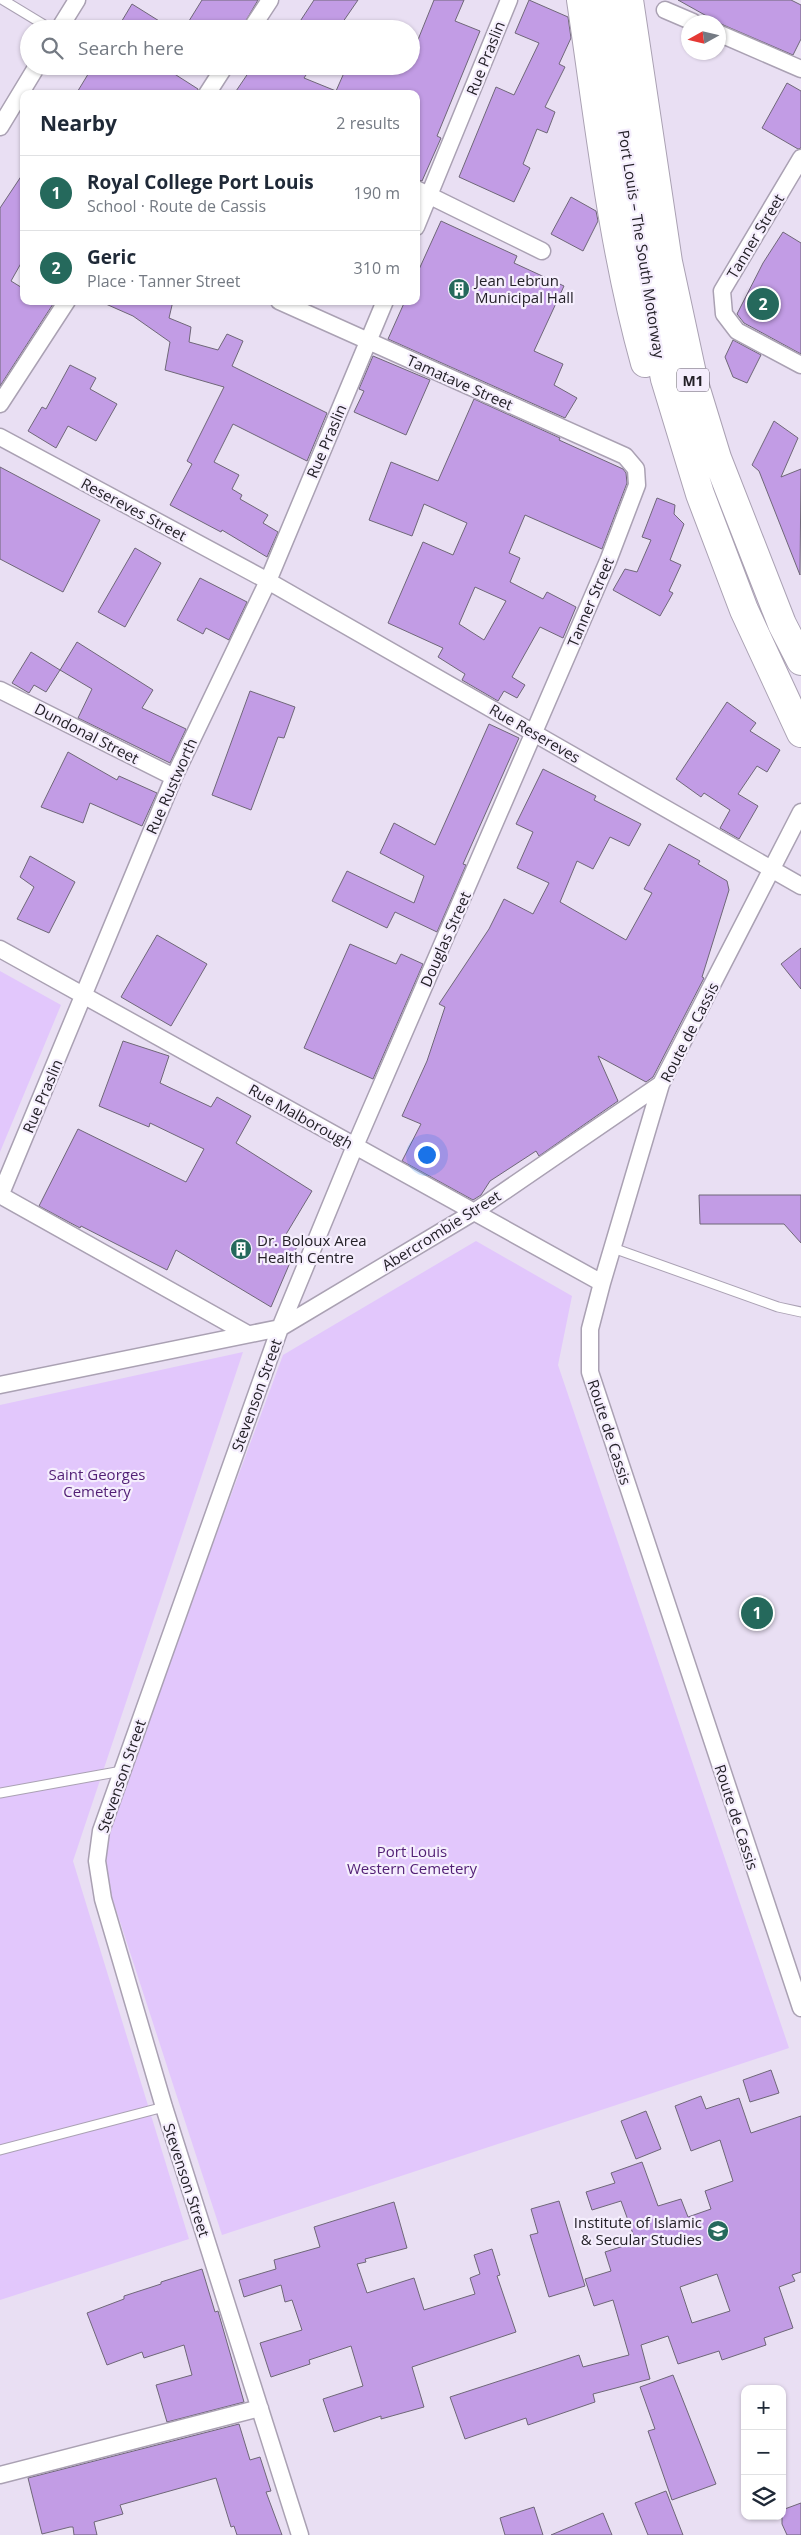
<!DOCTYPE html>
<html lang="en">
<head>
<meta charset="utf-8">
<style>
  body { margin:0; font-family:"Open Sans",sans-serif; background:#f6f6f7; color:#1f2937 }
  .controls { position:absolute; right:15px; bottom:15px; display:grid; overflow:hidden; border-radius:10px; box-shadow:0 1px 4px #0004 }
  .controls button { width:45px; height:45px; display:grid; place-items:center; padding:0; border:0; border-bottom:1px solid #e0e1e3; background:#fff; color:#1f2937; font:25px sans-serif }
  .compass { position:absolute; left:681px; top:15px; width:45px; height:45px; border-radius:50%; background:#fff; box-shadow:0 1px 4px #0004; rotate:262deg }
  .you { position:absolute; left:426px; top:1154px; width:18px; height:18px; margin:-12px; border:4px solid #fff; border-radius:50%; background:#1a73e8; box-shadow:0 0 0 8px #1a73e833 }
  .badge { display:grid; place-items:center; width:32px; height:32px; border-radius:50%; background:#25695c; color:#fff; font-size:16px; font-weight:700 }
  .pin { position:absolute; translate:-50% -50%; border:2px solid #fff; box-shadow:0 1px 5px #0006 }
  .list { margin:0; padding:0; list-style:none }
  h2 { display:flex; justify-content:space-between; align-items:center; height:65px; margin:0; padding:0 20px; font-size:21px }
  h2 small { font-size:16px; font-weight:400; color:#747a83 }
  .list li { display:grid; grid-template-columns:32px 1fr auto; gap:15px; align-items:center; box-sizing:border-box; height:75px; padding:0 20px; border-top:1px solid #e0e1e3 }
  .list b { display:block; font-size:19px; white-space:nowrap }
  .list p { margin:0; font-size:16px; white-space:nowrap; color:#747a83 }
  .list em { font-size:16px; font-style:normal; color:#747a83 }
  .icon { flex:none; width:28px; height:28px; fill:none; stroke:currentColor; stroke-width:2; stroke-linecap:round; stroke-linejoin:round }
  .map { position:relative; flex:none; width:801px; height:2535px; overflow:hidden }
  .search { position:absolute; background:#fff; box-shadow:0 1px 4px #0004; left:20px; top:20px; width:400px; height:55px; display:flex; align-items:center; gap:12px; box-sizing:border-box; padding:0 18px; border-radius:28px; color:#747a83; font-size:19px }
  .panel { position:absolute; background:#fff; box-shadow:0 1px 4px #0004; left:20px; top:90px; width:400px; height:215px; border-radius:10px }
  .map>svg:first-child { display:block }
  .green { fill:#e2c7fc }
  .building { fill:#c29ce5; stroke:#6f6778; fill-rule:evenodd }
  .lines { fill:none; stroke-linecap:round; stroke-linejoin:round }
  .service-casing { stroke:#aaa1b3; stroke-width:11 }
  .minor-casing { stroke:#aaa1b3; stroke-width:19 }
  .trunk-casing { stroke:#aaa1b3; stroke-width:30 }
  .service { stroke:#fff; stroke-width:9 }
  .minor { stroke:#fff; stroke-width:16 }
  .trunk { stroke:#fff; stroke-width:28 }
  .labels { text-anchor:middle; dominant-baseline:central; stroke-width:4.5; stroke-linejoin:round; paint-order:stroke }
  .shield { fill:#f5eefd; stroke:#635e68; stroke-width:1 }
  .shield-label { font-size:14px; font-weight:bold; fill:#242128 }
  .street-label { font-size:15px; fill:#242128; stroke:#f5eefd }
  .poi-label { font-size:15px; fill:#242128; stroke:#f5eefd; text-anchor:start }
  .park-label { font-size:15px; fill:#511f74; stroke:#f5eefd }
</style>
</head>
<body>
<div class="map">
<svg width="801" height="2535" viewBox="0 0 801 2535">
  <rect width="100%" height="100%" fill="#e9dff3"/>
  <!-- green -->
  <path class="green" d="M0 971 61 1005 0 1152Z
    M476 1241 572 1296 558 1365 789 2048 222 2235 98 1854 283 1355Z
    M243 1352 73 1861 189 2239 0 2300V1405Z"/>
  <!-- building -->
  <path class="building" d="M202 0H258L241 29H184Z
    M314 0H358L338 29H295Z
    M434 0H464L455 21 480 31 437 136 441 138 422 181 416 179V94H234L253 66H312L304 78 336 91 347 66H411V57Z
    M529 0 568 17 571 38 559 64 565 67 545 107 555 112 547 133 537 129 523 164 530 168 514 202 459 177 496 87 514 95 539 43 515 33Z
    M678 0H791L801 5V39L793 55 721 24Z
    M132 4 172 29H117Z
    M93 66H162L198 89 197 94H76Z
    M787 83 801 91V148L798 149 762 128Z
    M24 172V258L11 281 24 289V301H55L0 386V208Z
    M571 197 596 211 598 221 583 251 551 234Z
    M441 221 517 256 514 263 564 286 534 351 563 364 554 385 577 398 565 418 388 339 405 301H416V276Z
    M783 232 801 243V354L744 323 737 314 763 263Z
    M99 301H173L169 318 191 327 189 342 218 350 227 334 243 341 232 366 327 413 307 461 233 424 214 462 239 475 232 489 242 495 240 499 268 515 263 523 278 532 267 557 222 530 221 532 170 505 192 464 187 461 224 387 165 370 170 342 133 316Z
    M733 340 761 355 747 383 733 377 725 357Z
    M373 356 430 380 406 435 354 412 364 391 359 389Z
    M70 365 96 378 90 389 117 404 96 441 68 426 56 448 28 431 42 407 46 409Z
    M474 399 560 438 559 440 623 469 626 473 627 483 602 549 525 515 509 553 520 558 510 582 543 599 547 592 576 607 563 638 540 627 512 677 525 685 517 698 504 691 498 701 462 680 465 674 438 657 443 648 388 623 423 542 453 555 467 523 424 504 412 536 369 520 391 462 438 481ZM475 587 506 601 484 640 459 624Z
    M774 421 798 438 781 477 801 469 800 575 759 471 752 465Z
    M0 467 100 520 63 592 0 559Z
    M657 498 675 505 674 514 684 524 670 560 681 565 669 591 673 593 660 616 613 590 625 569 637 572 651 540 642 537Z
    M135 548 161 563 125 627 98 612Z
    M200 578 247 602 229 640 206 628 203 634 177 620Z
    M77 642 153 690 142 708 186 729 170 763 78 718 92 689 60 670Z
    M31 652 60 670 46 692 34 685 29 693 12 683Z
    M250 691 295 707 284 738 278 737 251 810 212 795Z
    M727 702 756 723 750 731 780 750 767 772 757 766 738 794 758 806 739 839 720 828 730 810 704 793 701 797 676 779Z
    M489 724 519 738 463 864 466 865 437 932 395 912 387 928 332 901 347 871 414 903 424 876 380 853 394 823 435 845Z
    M68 752 117 780 119 776 157 793 142 826 90 803 83 823 41 807Z
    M543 769 596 796 594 800 641 824 629 846 610 837 593 869 577 861 560 902 626 940 652 893 644 889 669 844 700 861 698 864 727 881 729 890 702 977 704 978 653 1077 646 1082 598 1056 618 1101 539 1156 536 1151 490 1181 481 1195 473 1200 402 1161 421 1124 402 1116 427 1061 445 1007 439 1004 489 929 504 899 533 914 549 883 517 868 533 832 516 824Z
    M30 856 75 882 49 933 17 919 34 887 20 877Z
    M157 935 207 964 171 1026 121 997Z
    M350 944 396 964 401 954 423 964 373 1079 304 1048Z
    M801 948V989L781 964Z
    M123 1041 169 1056 160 1083 211 1107 217 1097 251 1116 236 1143 312 1191 285 1236 298 1244 271 1307 176 1250 167 1270 81 1226 80 1228 39 1206 78 1129 186 1182 204 1149 150 1123 149 1127 99 1106Z
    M699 1195H801V1243L784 1224H700Z
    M771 2070 779 2093 750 2102 743 2080Z
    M701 2096 706 2109 739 2098 751 2133 801 2116V2272L792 2275 795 2281 779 2287 793 2328 764 2338 766 2345 722 2360 719 2351 678 2364 668 2336 641 2345 650 2379 593 2394 595 2402 528 2425 526 2418 465 2439 450 2397 579 2355 583 2367 629 2355 613 2300 594 2306 585 2279 611 2271 605 2252 636 2242 621 2201 592 2210 586 2192 615 2183 611 2173 642 2162 658 2206 681 2199 688 2217 711 2209 705 2191 733 2181 720 2140 691 2151 675 2106ZM717 2274 730 2311 692 2323 680 2287Z
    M646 2111 661 2149 636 2159 621 2121Z
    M559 2201 585 2286 549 2297 530 2235 538 2233 531 2209Z
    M394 2202 407 2248 365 2259 366 2262 357 2264 367 2293 414 2278 424 2310 475 2294 470 2278 480 2274 474 2255 492 2249 500 2275 497 2276 516 2332 412 2367 424 2407 381 2419V2416L334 2432 323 2399 363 2386 351 2346 309 2360 310 2364 271 2377 260 2343 302 2330 292 2300 285 2302 281 2285 244 2297 239 2280 276 2269 274 2260 320 2247 314 2227Z
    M202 2269 215 2312 218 2311 244 2402 167 2422 156 2385 192 2375 184 2345 144 2358 142 2352 107 2365 87 2313 124 2299V2296L161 2284V2282Z
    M673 2375 716 2484 672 2500 648 2431 655 2429 640 2387Z
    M239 2424 250 2460 260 2457 271 2491 266 2492 282 2535H237L234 2526 231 2527 216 2478 120 2505 123 2514 94 2522 97 2535H74L73 2527H70L42 2534 28 2478Z
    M666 2491 683 2535H648L635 2503Z
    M801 2503V2535H787L782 2524V2510Z
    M534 2507 543 2535H505L500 2518Z
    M603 2513 612 2535H551Z"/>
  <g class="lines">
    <!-- service casing -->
    <g class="service-casing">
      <path id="service" d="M3 0 51 29
        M613 1248 778 1307 801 1312
        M0 1793 122 1771
        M0 2150 164 2107"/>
    </g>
    <!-- minor casing -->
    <g class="minor-casing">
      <path id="minor" d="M665 10 693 22
        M59 29 77 0
        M251 29 270 0
        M718 33 801 69
        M207 94 225 66
        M0 127 37 66
        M801 158 722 291 724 314 737 331 801 365
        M416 189 542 251
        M416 227 509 0
        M279 301 625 456 636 469 637 485 608 561 355 1146 280 1328 101 1831 97 1861 103 1899 164 2107 300 2535
        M0 404 67 301
        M0 437 268 581 801 886
        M0 690 174 777
        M801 812 661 1084 602 1283 590 1329V1372L801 2008
        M0 949 602 1283
        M0 1195 246 1333
        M0 1196 174 777 268 581 385 301
        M0 1385 280 1328 474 1212 661 1084
        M0 2475 260 2408"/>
    </g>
    <!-- trunk casing -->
    <g class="trunk-casing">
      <path id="trunk" d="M581 0C599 121 612 245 645 363
        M606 0 643 266 665 379 700 494 744 610 801 733
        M629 0 668 262 694 383 717 458 782 624 801 661"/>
    </g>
    <!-- service -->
    <use href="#service" class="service"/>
    <!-- minor -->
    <use href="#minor" class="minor"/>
    <!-- trunk -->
    <use href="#trunk" class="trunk"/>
  </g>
  <!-- icons -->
  <defs>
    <g id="building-disc" transform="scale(1.125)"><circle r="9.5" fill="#25695c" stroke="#f5eefd"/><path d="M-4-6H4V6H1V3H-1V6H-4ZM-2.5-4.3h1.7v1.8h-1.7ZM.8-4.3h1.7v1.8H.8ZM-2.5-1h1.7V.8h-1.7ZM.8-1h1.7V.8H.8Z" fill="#fff"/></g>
    <g id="school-disc" transform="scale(1.125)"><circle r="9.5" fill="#25695c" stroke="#f5eefd"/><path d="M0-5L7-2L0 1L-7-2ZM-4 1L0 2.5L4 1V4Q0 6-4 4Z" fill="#fff"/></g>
  </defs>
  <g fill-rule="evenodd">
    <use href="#building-disc" x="459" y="289"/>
    <use href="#building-disc" x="241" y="1249"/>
    <use href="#school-disc" x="718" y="2231"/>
  </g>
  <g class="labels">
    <!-- shield labels -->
    <rect class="shield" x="677" y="368.5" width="32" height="23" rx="4"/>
    <g class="shield-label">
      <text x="693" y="380">M1</text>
    </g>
    <!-- street labels -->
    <g class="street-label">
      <text transform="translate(485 58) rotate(-68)">Rue Praslin</text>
      <text transform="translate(755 236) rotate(-59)">Tanner Street</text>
      <text transform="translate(642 244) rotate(81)">Port Louis – The South Motorway</text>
      <text transform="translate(460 382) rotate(24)">Tamatave Street</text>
      <text transform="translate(326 441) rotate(-67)">Rue Praslin</text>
      <text transform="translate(134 509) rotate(28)">Resereves Street</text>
      <text transform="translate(590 602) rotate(-67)">Tanner Street</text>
      <text transform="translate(87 733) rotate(27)">Dundonal Street</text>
      <text transform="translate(535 733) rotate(30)">Rue Resereves</text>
      <text transform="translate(171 786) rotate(-66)">Rue Rustworth</text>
      <text transform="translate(445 939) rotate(-66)">Douglas Street</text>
      <text transform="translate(689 1032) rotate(-63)">Route de Cassis</text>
      <text transform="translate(42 1096) rotate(-67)">Rue Praslin</text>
      <text transform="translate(301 1116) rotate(29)">Rue Malborough</text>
      <text transform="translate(441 1230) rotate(-32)">Abercrombie Street</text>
      <text transform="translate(256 1395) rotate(-70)">Stevenson Street</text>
      <text transform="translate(610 1432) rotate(72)">Route de Cassis</text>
      <text transform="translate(121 1776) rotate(-71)">Stevenson Street</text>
      <text transform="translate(737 1817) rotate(72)">Route de Cassis</text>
      <text transform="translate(187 2180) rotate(72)">Stevenson Street</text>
    </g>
    <!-- poi labels -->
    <g class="poi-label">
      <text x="475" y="280">Jean Lebrun<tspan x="475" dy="17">Municipal Hall</tspan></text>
      <text x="257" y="1240">Dr. Boloux Area<tspan x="257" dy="17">Health Centre</tspan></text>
      <text x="702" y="2222" text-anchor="end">Institute of Islamic<tspan x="702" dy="17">&amp; Secular Studies</tspan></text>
    </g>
    <!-- park labels -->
    <g class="park-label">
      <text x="97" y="1474">Saint Georges<tspan x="97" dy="17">Cemetery</tspan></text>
      <text x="412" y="1851">Port Louis<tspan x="412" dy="17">Western Cemetery</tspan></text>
    </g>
  </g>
</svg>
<div class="controls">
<button>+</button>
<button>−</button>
<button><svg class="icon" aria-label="layers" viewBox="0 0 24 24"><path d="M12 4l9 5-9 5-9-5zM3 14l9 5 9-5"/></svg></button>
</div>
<svg class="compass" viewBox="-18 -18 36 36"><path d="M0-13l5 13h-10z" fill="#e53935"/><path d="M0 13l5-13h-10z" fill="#747a83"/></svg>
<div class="you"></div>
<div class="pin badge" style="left:757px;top:1613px">1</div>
<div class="pin badge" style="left:763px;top:304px">2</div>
<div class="search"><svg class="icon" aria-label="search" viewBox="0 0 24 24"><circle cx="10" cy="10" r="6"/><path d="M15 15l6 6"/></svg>Search here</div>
<section class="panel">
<h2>Nearby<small>2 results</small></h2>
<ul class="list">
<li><span class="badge">1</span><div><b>Royal College Port Louis</b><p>School · Route de Cassis</p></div><em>190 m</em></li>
<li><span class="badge">2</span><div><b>Geric</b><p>Place · Tanner Street</p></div><em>310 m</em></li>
</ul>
</section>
</div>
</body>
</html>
